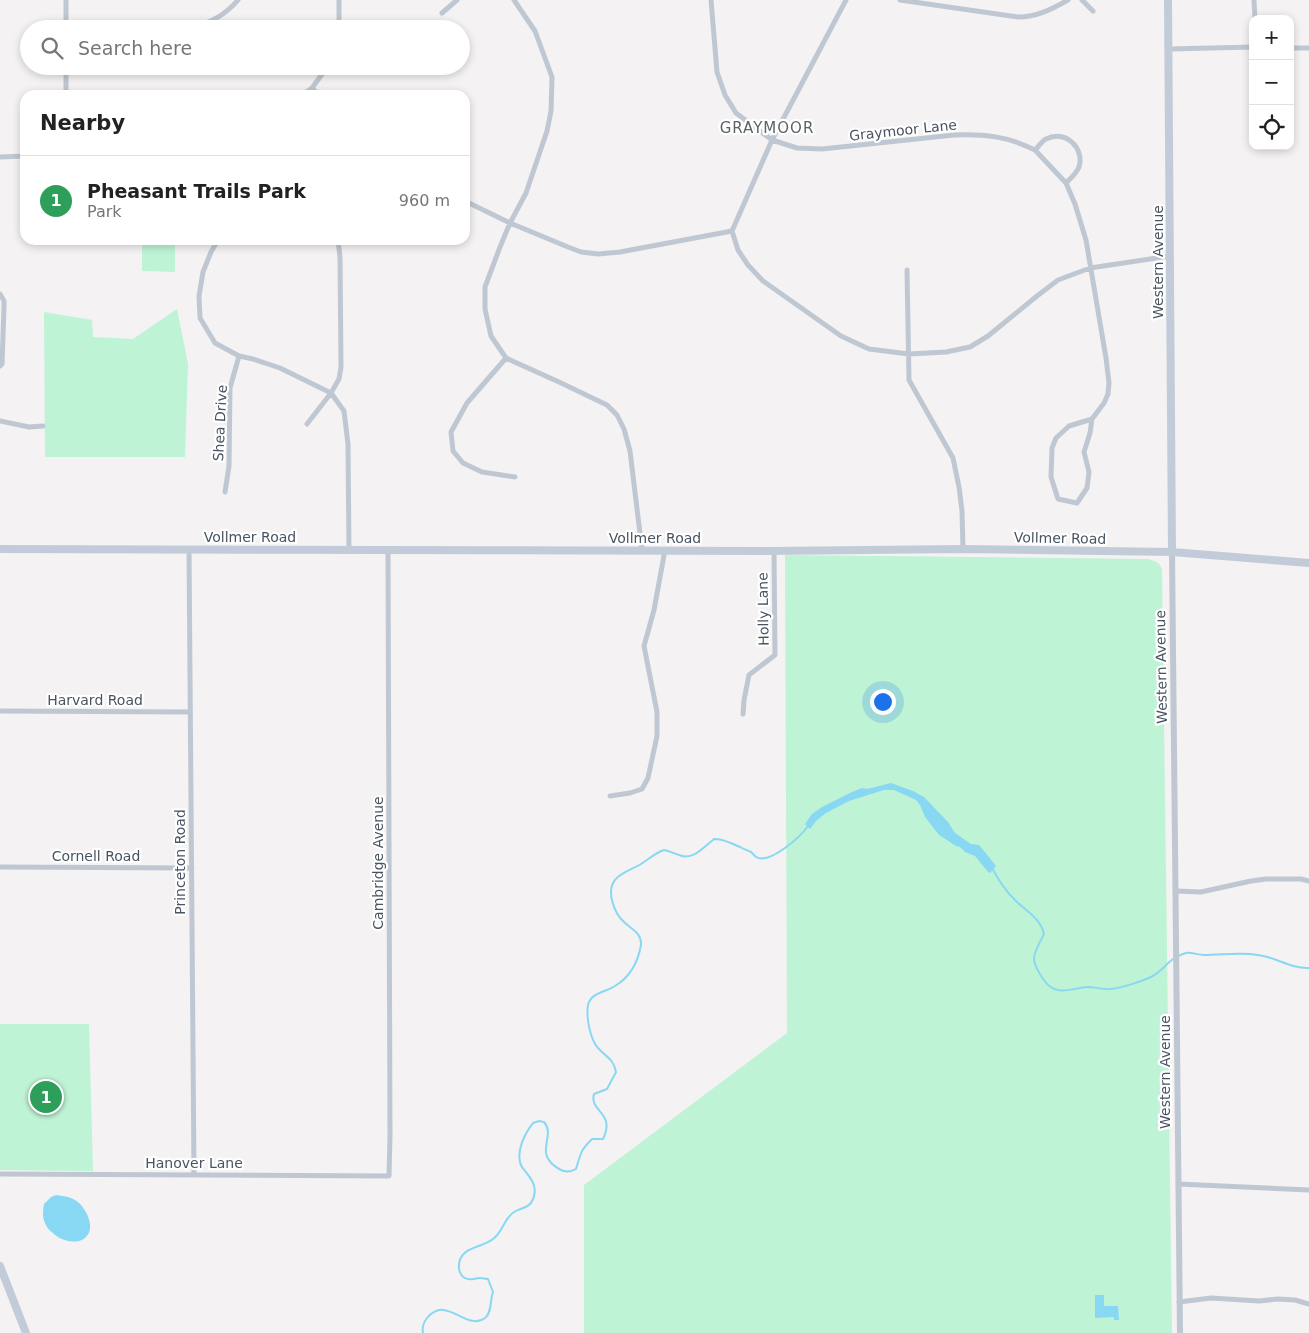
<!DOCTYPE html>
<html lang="en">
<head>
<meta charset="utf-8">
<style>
  body { margin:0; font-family:"DejaVu Sans",sans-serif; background:#f2f2f2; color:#222 }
  .controls { position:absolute; right:15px; top:15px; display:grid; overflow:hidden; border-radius:10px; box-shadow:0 2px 8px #0003 }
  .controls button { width:45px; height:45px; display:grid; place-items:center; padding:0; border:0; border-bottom:1px solid #e0e0e0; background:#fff; color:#222; font:25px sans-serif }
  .you { position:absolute; left:882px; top:701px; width:18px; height:18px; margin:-12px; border:4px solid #fff; border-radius:50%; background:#1a73e8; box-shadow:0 0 0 8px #1a73e833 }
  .badge { display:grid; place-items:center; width:32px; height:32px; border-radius:50%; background:#111827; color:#fff; font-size:16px; font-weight:700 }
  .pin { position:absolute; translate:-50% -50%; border:2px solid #fff; box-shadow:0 1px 5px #0006 }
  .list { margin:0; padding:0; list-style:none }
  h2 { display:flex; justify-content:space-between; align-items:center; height:65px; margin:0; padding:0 20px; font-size:21px }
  h2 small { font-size:16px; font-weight:400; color:#767676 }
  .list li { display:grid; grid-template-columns:32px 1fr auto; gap:15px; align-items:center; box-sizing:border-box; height:90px; padding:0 20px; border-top:1px solid #e0e0e0 }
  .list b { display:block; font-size:19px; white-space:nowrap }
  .list p { margin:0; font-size:16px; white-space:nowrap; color:#767676 }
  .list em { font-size:16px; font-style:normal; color:#767676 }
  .icon { flex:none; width:28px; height:28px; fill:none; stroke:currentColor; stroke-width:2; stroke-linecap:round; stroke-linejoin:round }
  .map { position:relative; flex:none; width:1309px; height:1333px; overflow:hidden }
  .search { position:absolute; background:#fff; box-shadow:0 2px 8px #0003; left:20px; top:20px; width:450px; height:55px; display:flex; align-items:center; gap:12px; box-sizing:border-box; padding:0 18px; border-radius:28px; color:#767676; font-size:19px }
  .panel { position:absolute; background:#fff; box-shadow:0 2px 8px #0003; left:20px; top:90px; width:450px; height:155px; border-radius:15px }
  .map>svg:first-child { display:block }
  .green { fill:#bff3d5 }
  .water { fill:#89d8f3 }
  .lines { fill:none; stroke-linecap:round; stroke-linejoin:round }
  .stream { stroke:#89d8f3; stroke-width:2 }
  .minor { stroke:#bfc8d2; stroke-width:5 }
  .tertiary { stroke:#bfc8d2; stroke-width:6 }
  .secondary { stroke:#c2ccd9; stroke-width:8 }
  .labels { text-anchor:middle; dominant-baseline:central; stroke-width:4.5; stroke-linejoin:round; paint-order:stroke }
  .street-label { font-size:14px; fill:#485461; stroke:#fff }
  .neighbourhood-label { font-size:15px; letter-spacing:1px; fill:#5e6267; stroke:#fff }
</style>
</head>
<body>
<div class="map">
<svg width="1309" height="1333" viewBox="0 0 1309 1333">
  <rect width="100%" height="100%" fill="#f4f2f2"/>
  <!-- green -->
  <path class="green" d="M142 240H175V272L142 271Z
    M177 309 188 364 185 457H45L44 312 92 320 93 337 133 339Z
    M785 555 1148 559C1155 561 1159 562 1162 569L1172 1333H584V1185L787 1033Z
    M0 1024H89L93 1171 0 1170Z"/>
  <!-- water -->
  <path class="water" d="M891 783 913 791 924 797 948 822 955 833 971 844 979 845 985 852 996 866 990 873 988 872 975 856 965 852 960 847 956 846 939 835 925 817 920 805 916 800 894 790H884L849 801 826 813 817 820 810 829 805 824 812 814 822 807 852 792 862 788 867 789Z
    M56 1195C72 1197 79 1199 87 1214 99 1240 74 1249 55 1235 51 1231 47 1229 45 1223 42 1217 43 1211 44 1204L51 1197Z
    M1095 1295H1104V1306H1118L1119 1320H1114V1317L1095 1318Z"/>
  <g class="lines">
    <!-- stream -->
    <path class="stream" d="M992 868C998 879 1004 889 1013 898 1024 910 1040 917 1044 934 1033 956 1029 958 1043 979 1056 998 1070 988 1088 987 1096 987 1103 990 1111 989 1122 988 1142 981 1151 977 1164 971 1169 957 1186 953 1191 952 1198 955 1204 955 1222 955 1240 952 1258 955 1276 957 1291 969 1309 968
      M423 1333C422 1327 423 1323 427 1318 447 1294 466 1332 485 1318 492 1313 490 1300 493 1292L488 1279C486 1279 482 1278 480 1278 475 1278 470 1281 465 1278 462 1277 460 1273 459 1269 457 1246 481 1249 493 1239 503 1232 504 1218 514 1212 520 1208 526 1209 531 1203 537 1193 535 1183 528 1175 525 1170 521 1168 520 1162 517 1149 525 1133 533 1123L539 1121 544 1122C557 1137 531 1154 561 1170 567 1173 571 1172 576 1169 581 1153 580 1151 592 1139H603C616 1112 589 1112 594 1094L607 1089 616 1072C613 1058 607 1058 598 1048 590 1039 586 1017 588 1005 591 992 607 992 615 986 630 977 638 962 641 945 642 933 631 929 624 922 614 913 606 891 615 880 621 872 633 869 641 864 649 859 655 853 664 850 669 851 673 853 679 855 693 861 704 847 714 839 725 839 730 843 740 847 743 849 747 850 751 852 751 852 756 857 756 857 770 865 801 836 808 826"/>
    <!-- minor -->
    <path class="minor" d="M66 0V28
      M514 0 535 31 552 77 551 111 547 131 526 193 510 223 500 247 485 287V309L491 336 506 358 467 403 451 432 453 451 463 463 482 472 515 477
      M711 0 717 72 725 95 736 113 772 140 797 148 822 149 954 135C985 134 1007 136 1035 150 1038 147 1042 141 1046 139 1065 129 1085 148 1079 167 1076 174 1071 178 1066 183
      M900 0 1018 17C1037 17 1052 9 1068 0
      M1082 0 1093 11
      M1254 0 1255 19
      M442 13 457 0
      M66 26H196C213 22 227 13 238 0
      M339 29V0
      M1290 48H1309
      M1169 49 1253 47
      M66 95V66
      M302 95 312 88
      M319 95 312 88 328 66
      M1035 150 1066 183 1075 204 1086 240 1106 358 1109 383 1108 394 1104 403 1092 419 1069 426 1056 438 1052 448 1051 477 1058 499 1077 503 1087 488 1089 472 1084 452 1090 433 1092 419
      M0 157 25 156
      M465 186 466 190 465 197
      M465 201 510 223 568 247 581 252 598 254 620 252 732 231 738 250 748 265 763 281 841 336 869 349 909 354 946 352 970 347 988 336 1037 296 1058 280 1090 268 1170 256
      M732 231 772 140 846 0
      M218 240 211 252 203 272 199 296 200 318 215 343 239 356 253 359 280 368 331 393 344 411 348 444 349 550
      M907 270 909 380 953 458 959 487 962 511 963 549
      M0 294 4 301V307L2 364 0 366
      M506 358 559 382 607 405 617 415 624 429 630 451 642 550
      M0 421 29 427 43 426
      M307 424 331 393 339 379 341 367 340 257 338 240
      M225 492 229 466 230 388 239 356
      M189 549 194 1175
      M0 711 190 712
      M743 714 744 700 749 675 775 655 774 551
      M610 796 630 793 642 789 648 778 657 736V712L644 646 654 610 665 550
      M0 867 192 868
      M1176 891 1201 892 1251 881 1266 879H1301L1309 881
      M0 1174 389 1176 390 1136 388 550
      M1178 1184 1309 1190
      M1179 1302 1211 1298 1259 1301 1278 1299 1295 1300 1309 1304"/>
    <!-- tertiary -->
    <path class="tertiary" d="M1172 552 1180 1333"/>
    <!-- secondary -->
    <path class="secondary" d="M1168 0 1172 552
      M0 549 767 551 963 549 1172 552 1309 563
      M0 1266 26 1333"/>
  </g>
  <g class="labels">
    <!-- street labels -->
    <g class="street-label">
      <text transform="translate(903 130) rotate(-6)">Graymoor Lane</text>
      <text transform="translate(1158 262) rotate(-90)">Western Avenue</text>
      <text transform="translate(220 423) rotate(-87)">Shea Drive</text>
      <text x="250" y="537">Vollmer Road</text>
      <text x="655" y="538">Vollmer Road</text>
      <text transform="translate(1060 538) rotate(1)">Vollmer Road</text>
      <text transform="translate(763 609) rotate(-91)">Holly Lane</text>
      <text transform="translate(1161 667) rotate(-91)">Western Avenue</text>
      <text x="95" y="700">Harvard Road</text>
      <text x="96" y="856">Cornell Road</text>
      <text transform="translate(180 862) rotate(-90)">Princeton Road</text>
      <text transform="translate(378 863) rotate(-90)">Cambridge Avenue</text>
      <text transform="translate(1165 1072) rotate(-90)">Western Avenue</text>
      <text x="194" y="1163">Hanover Lane</text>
    </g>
    <!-- neighbourhood labels -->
    <g class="neighbourhood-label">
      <text x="767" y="128">GRAYMOOR</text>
    </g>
  </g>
</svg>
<div class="controls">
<button>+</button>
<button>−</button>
<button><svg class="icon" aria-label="locate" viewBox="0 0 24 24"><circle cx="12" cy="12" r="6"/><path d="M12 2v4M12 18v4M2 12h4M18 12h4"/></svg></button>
</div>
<div class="you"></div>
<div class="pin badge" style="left:46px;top:1097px;background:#2e9e5b">1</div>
<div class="search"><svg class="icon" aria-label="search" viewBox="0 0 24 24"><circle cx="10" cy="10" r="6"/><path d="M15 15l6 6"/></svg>Search here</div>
<section class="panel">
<h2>Nearby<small></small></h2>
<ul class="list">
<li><span class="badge" style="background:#2e9e5b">1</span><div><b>Pheasant Trails Park</b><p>Park</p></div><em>960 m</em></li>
</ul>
</section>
</div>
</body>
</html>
